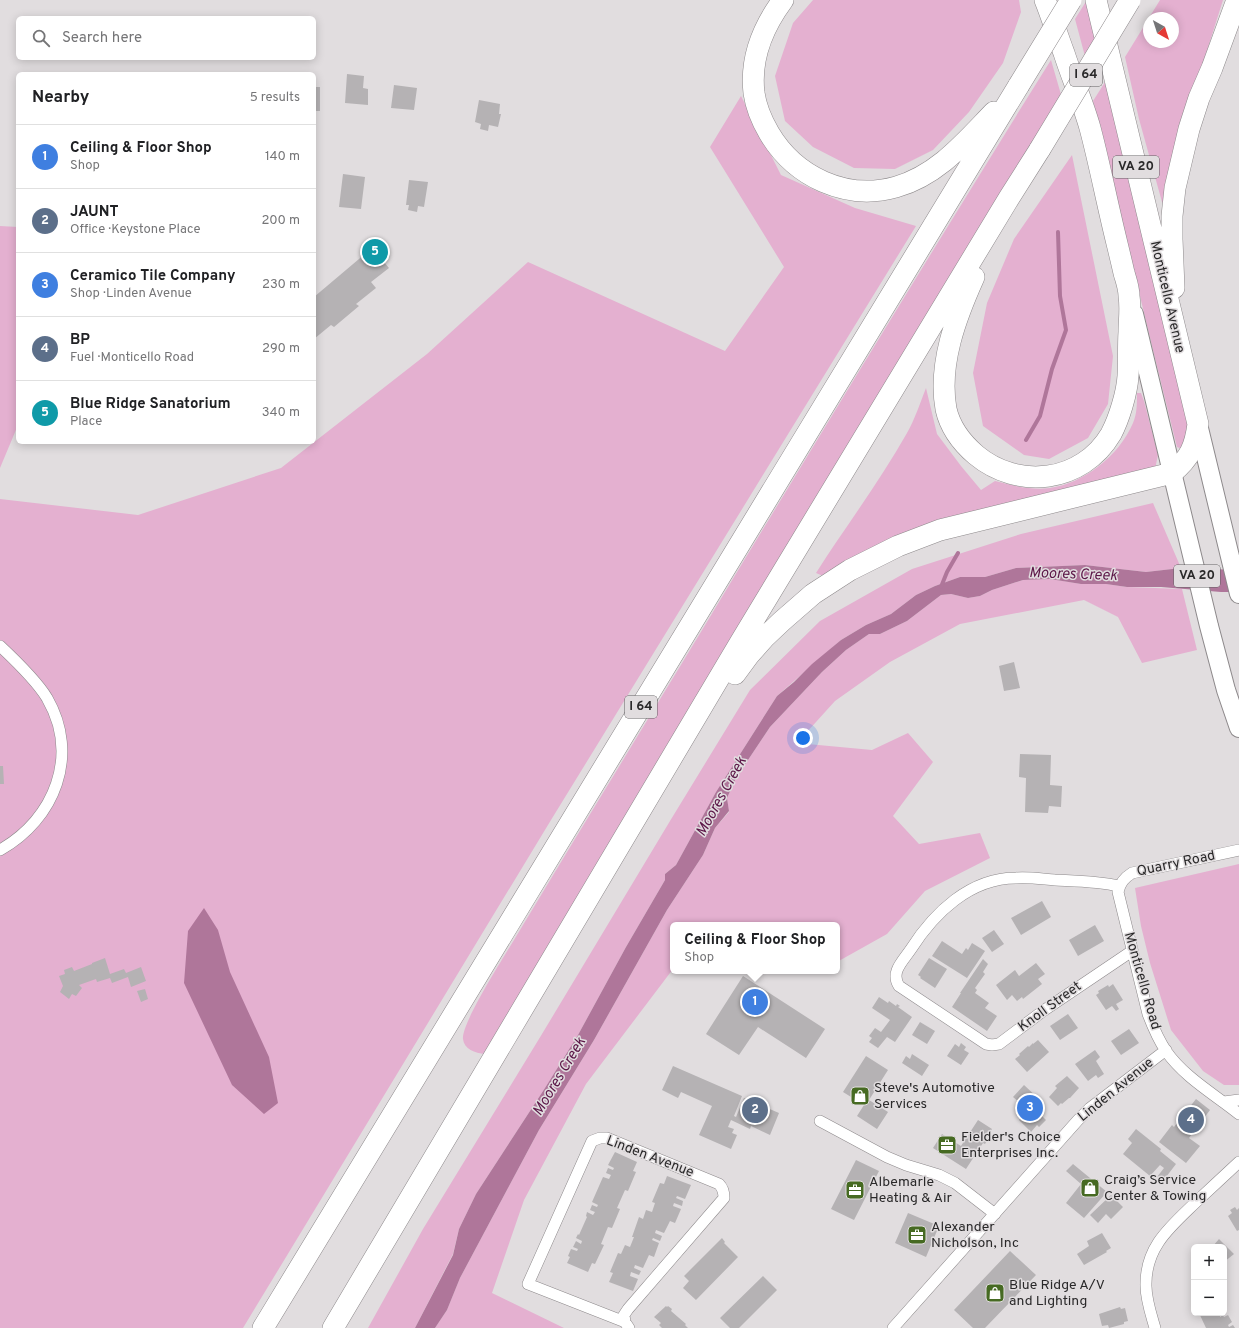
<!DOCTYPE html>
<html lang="en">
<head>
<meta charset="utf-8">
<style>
  body { margin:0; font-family:Overpass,sans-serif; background:#f2f2f2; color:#202124 }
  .controls { position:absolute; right:12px; bottom:12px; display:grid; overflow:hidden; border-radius:6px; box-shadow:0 2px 10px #0003 }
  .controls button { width:36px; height:36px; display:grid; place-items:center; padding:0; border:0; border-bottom:1px solid #e0e0e0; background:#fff; color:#202124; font:20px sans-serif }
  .compass { position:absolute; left:1143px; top:12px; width:36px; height:36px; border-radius:50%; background:#fff; box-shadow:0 2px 10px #0003; rotate:141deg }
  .you { position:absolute; left:803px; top:738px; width:14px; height:14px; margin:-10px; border:3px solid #fff; border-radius:50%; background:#1a73e8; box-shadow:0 0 0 6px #1a73e833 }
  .badge { display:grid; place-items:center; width:26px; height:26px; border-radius:50%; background:#466a22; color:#fff; font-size:13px; font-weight:700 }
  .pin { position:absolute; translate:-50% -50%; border:2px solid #fff; box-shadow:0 1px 4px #0006 }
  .popup { position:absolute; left:670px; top:922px; width:170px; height:52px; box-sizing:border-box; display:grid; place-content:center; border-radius:6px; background:#fff; filter:drop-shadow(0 1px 3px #0005); font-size:13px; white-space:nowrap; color:#757577 }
  .popup b { font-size:15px; color:#202124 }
  .popup::after { content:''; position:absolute; left:50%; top:100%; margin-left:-8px; border:8px solid transparent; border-top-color:#fff }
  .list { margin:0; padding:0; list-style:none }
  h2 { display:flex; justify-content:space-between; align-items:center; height:52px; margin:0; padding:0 16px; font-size:17px }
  h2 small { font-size:13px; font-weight:400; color:#757577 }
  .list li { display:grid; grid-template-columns:26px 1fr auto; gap:12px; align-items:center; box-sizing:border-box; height:64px; padding:0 16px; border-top:1px solid #e0e0e0 }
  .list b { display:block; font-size:15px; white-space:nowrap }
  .list p { margin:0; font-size:13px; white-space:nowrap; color:#757577 }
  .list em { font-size:13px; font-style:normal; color:#757577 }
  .icon { flex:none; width:22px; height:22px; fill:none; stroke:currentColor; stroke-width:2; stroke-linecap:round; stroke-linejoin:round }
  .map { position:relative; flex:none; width:1239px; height:1328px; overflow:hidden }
  .search { position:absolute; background:#fff; box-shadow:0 2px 10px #0003; left:16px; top:16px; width:300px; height:44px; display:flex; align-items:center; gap:10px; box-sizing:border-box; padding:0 14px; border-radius:6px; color:#757577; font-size:15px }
  .panel { position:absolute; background:#fff; box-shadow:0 2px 10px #0003; left:16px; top:72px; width:300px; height:372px; border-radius:6px }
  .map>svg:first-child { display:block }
  .green { fill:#e4b0d0; fill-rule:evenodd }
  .water { fill:#af769a }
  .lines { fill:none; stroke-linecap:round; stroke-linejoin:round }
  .stream { stroke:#af769a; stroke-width:4 }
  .building { fill:#b5b2b4 }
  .street-casing { stroke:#8d898b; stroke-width:12 }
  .primary-casing { stroke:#8d898b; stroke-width:20 }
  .highway-casing { stroke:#8d898b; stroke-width:22 }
  .street { stroke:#fff; stroke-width:11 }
  .primary { stroke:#fff; stroke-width:18 }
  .highway { stroke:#fff; stroke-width:21 }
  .highway-bridge-casing { stroke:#8d898b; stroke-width:22; stroke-linecap:butt }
  .highway-bridge { stroke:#fff; stroke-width:21 }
  .labels { text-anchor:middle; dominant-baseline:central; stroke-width:3; stroke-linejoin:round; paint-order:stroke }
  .shield { fill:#e1dddf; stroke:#615f60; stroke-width:1 }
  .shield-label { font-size:13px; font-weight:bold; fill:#2a292a }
  .street-label { font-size:14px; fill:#2a292a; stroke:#e1dddf }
  .poi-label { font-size:14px; fill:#2a292a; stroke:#e1dddf; text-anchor:start }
  .water-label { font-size:15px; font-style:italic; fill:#5c1748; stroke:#e1dddf }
</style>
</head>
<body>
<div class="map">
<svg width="1239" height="1328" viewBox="0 0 1239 1328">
  <rect width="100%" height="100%" fill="#e1dddf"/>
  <!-- green -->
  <path class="green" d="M813 0H1019L1021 12 1003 63 969 112 933 150 895 169 854 168 813 147 785 121 775 76 793 23Z
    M1087 0 1097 41 1086 60 1075 19Z
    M1160 0H1223L1199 76 1165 205 1162 202 1139 119 1125 57ZM1149 18H1173V42H1149Z
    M1051 60 1062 98 485 1054C475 1053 464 1049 463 1039 461 1023 507 952 517 935 589 815 662 697 734 577 839 404 944 231 1051 60Z
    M1107 79 1190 422 1182 449 1177 447 1152 346 1093 101Z
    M741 96 781 175 855 208 916 226 551 820 243 1328H0V499L138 515 281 468 427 354 528 262 725 351 784 267 710 147Z
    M1072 155 1113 356 1108 404 1088 438 1049 459 1024 455 983 426 973 373 987 303 1014 239Z
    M0 226 18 227V425L0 468Z
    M926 388 937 434 961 466 981 490 995 481C1011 485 1033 491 1050 488 1084 483 1119 456 1133 423 1137 414 1137 404 1137 393H1141L1144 401 1158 455 1155 469 1092 487 828 578 816 573C846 526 880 481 907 433 915 419 920 403 926 388Z
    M1153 503 1181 568 1146 572 1085 565 1016 568 985 577H960L935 586 916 595 891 614 866 625 841 640 777 696 716 792 676 865 665 874V880L626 947 578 1035 545 1088 476 1194 459 1229 453 1254 415 1328H368L423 1229 542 1034 670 821 750 690 820 621 912 569 1021 534Z
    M1051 579 1081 584H1106L1127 587 1182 589 1197 650 1142 663 1118 617 1084 600 960 624 890 662 835 701 797 743 872 750 908 733 933 762 893 816 919 844 980 833 990 858 925 891 887 934 837 962V925H673V969L586 1084 524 1200 492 1293 564 1328H435L447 1310 460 1278 539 1130 594 1040 667 910 703 855 715 828 729 812 727 798 736 778 770 727 822 672 846 650 869 634H880L907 621 941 595 951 594 968 598 980 596 992 590 1023 580Z
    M1239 864V1085H1224L1203 1071 1171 1030 1150 963 1141 926 1135 888Z"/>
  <!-- water -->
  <path class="water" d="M1085 565 1146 572 1181 568 1239 570V592H1221L1161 587H1127L1106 584H1081L1050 579 1023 580 992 590 980 596 968 598 951 594 941 595 907 621 880 634H869L846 650 822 672 770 727 736 778 727 798 729 811 715 828 703 855 667 910 594 1040 539 1130 460 1278 447 1310 435 1328H415L453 1255 459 1229 476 1194 545 1088 578 1035 626 947 665 880V874L676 865 716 792 777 696 794 682 812 664 841 640 866 625 891 614 916 595 935 586 960 577H985L1016 568Z
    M204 908 218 930 230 972 269 1057 278 1103 264 1114 232 1085 184 983 188 931Z"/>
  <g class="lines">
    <!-- stream -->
    <path class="stream" d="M1026 440 1040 416 1052 369 1066 330 1060 296 1058 232
      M941 587 947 572 958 553"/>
  </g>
  <!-- building -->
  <path class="building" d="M347 74 364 76 363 88 368 89V105L345 103Z
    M394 85 417 88 414 110 391 108Z
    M314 87H320V111H314Z
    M479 100 500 104 499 114H501L498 127 489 125 488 131 480 129 481 124 475 122Z
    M343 174 365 177 361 209 339 207Z
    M409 180 428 182 424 207 418 206 417 212 408 210 409 205H406Z
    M372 248 389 268 371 282 376 288 356 304 359 306 334 327 331 325 314 339V297Z
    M1014 662 1020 688 1004 691 999 666Z
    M1020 754 1051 755 1050 785 1062 786 1061 807 1049 806 1048 813 1025 812 1026 778 1019 777Z
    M0 766H3L4 784H0Z
    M1042 901 1051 917 1021 935 1011 918Z
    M1095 925 1104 941 1078 956 1069 940Z
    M994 930 1004 944 992 952 982 938Z
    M942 941 962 954 966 948 968 950 972 943 985 951 967 978 932 956Z
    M105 958 110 974 124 969 126 973 141 967 146 981 131 987 128 977 112 983 110 978 97 982 96 979 79 985 82 988 76 996 72 994 69 999 60 992 63 986 59 976 65 974 64 970 72 967 74 971 92 964V963Z
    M929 958 947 969 935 988 920 978 921 977 918 975Z
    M983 959 988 964 983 972 985 974 975 988 977 990 975 993 989 1003 985 1008 997 1016 987 1031 952 1007 961 993H960Z
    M1036 963 1045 974 1038 979 1042 984 1023 999 1022 997 1017 1001 1012 995 1007 1000 996 985 1015 970 1019 976Z
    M743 976 825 1029 806 1058 758 1027 739 1055 706 1034Z
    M1113 984 1123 1000 1116 1004 1119 1009 1116 1011 1112 1006 1106 1010 1096 995 1099 993 1098 991 1108 985 1109 987Z
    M145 989 148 999 141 1002 137 991Z
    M879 997 888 1003 889 1001 896 1006 897 1004 900 1006 898 1007 912 1017 895 1042 887 1037 878 1048 869 1042 872 1038 869 1036 875 1028 881 1032 890 1020 872 1008Z
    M1068 1014 1078 1028 1060 1040 1050 1026Z
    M920 1022 935 1031 927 1044 912 1035Z
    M1129 1029 1139 1043 1121 1055 1111 1041Z
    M1038 1040 1049 1052 1027 1072 1015 1059 1020 1055 1019 1054 1028 1046 1029 1047 1033 1043V1044Z
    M961 1043 966 1047 964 1050 969 1053 961 1065 947 1056 955 1044 959 1047Z
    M1095 1050 1100 1057 1096 1061 1104 1074 1098 1078 1096 1075 1088 1081 1075 1064Z
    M912 1054 929 1065 922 1076 902 1063 906 1056 910 1059Z
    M866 1056 888 1070 869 1100 888 1112 877 1129 857 1116 864 1105 843 1092Z
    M673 1066 742 1096 734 1116 736 1117 744 1098 779 1113 770 1135 751 1126 750 1129 731 1120 728 1127 734 1129 732 1133 737 1135 731 1149 699 1135 712 1106 681 1092 678 1098 662 1090Z
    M1067 1076 1079 1088 1070 1098H1069L1062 1104 1061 1103 1058 1106 1049 1097 1057 1088 1055 1086Z
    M1024 1085 1039 1099 1032 1106 1046 1120 1039 1127 1037 1125 1031 1132 1019 1120 1028 1110 1013 1097Z
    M1196 1099 1210 1110 1189 1138 1200 1146 1186 1163 1159 1142 1172 1125 1174 1127Z
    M978 1120 992 1129 986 1138 988 1139 985 1144 983 1143 966 1169 933 1148 942 1134 961 1146Z
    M1136 1129 1161 1149 1160 1151 1176 1164 1163 1181 1157 1177 1164 1168 1160 1165 1150 1176 1123 1154 1132 1143 1128 1139Z
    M615 1152 637 1162 633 1171 636 1172 628 1191 625 1190 617 1208 620 1209 612 1228 608 1227 601 1244 604 1245 595 1264 592 1263 588 1272 567 1263 570 1257 568 1256 571 1249 577 1251 578 1249 573 1247 576 1241 581 1244 582 1241 576 1238 578 1234 579 1235 587 1217 586 1216 587 1212 593 1215 595 1212 590 1210 592 1205 597 1207 598 1205 592 1202 603 1177 609 1179 611 1175 606 1173 608 1168 613 1170 614 1168 608 1165Z
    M856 1160 879 1171 854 1220 831 1209Z
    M1073 1164 1107 1192 1084 1218 1066 1203 1081 1184 1066 1171Z
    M667 1176 691 1185 685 1199 677 1196 676 1198 683 1201 682 1206 674 1203 673 1206 681 1209 675 1223 670 1221 664 1233 656 1230 655 1233 662 1236 660 1241 653 1238 652 1240 659 1243 654 1257 649 1255 643 1268 635 1265 634 1268 641 1271 639 1275 631 1272 630 1276 638 1279 633 1291 609 1282 613 1273 610 1272 618 1253 621 1254 625 1245 630 1247 634 1237H632L639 1217 643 1219 646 1210 652 1212 655 1203 652 1202 660 1183 664 1184Z
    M1111 1195 1123 1207 1111 1219 1106 1214 1098 1223 1090 1215Z
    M1235 1207 1237 1210 1239 1208V1230L1237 1231 1228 1216 1232 1213 1230 1210Z
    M908 1213 939 1226 926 1257 895 1243Z
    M1102 1233 1111 1248 1106 1251 1107 1252 1084 1265 1077 1254 1089 1246 1087 1241Z
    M722 1238 725 1242 724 1243 738 1257 696 1300 683 1288 689 1281 684 1276Z
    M1219 1239 1234 1254 1224 1262V1247H1214L1213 1246Z
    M1010 1251 1036 1275 985 1328H973L954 1310Z
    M763 1276 777 1290 739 1328H730L720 1318Z
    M666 1306 667 1307 668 1306 672 1309 671 1311 686 1324 685 1325 688 1328H662L659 1325 661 1323 654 1317Z
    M1120 1307 1121 1309 1125 1308 1128 1321 1124 1322V1324L1109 1328 1108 1325 1102 1326 1099 1314Z
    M1199 1313H1223L1220 1315V1317L1223 1315 1224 1317 1228 1315 1232 1322 1228 1325 1229 1327 1233 1325 1235 1328H1206Z"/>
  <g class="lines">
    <!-- street casing -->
    <g class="street-casing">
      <path id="street" d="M0 646C16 661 36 680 47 698 80 755 55 819 0 850
        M1239 850 1132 873C1124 878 1120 883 1118 892L1148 1014C1153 1027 1158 1039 1166 1051 1184 1077 1214 1094 1239 1114
        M1119 886C1098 881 1077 881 1055 880 1042 879 1029 877 1016 878 970 878 934 913 911 949 903 961 890 972 899 986L986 1044 992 1045 999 1044 1043 1011 1132 951
        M1224 1102 1239 1100
        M820 1121 887 1157 906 1165 939 1175 955 1183 995 1214
        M625 1322 624 1315 628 1309 724 1198C724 1192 723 1188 719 1184L607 1138H600L592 1141 528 1284 625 1322 629 1328
        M893 1328 1078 1120 1090 1108 1166 1050
        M1155 1328C1151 1314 1146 1300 1146 1286 1145 1247 1170 1227 1196 1202 1210 1189 1225 1175 1239 1162"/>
    </g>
    <!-- primary casing -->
    <g class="primary-casing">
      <path id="primary" d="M1134 314 1209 626 1226 690 1239 728
        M1198 424 1239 594"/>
    </g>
    <!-- highway casing -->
    <g class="highway-casing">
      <path id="highway" d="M783 0C763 27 750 59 754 93 756 107 762 121 769 133 795 177 846 201 896 187 938 175 965 142 994 112
        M974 277C956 317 938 364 946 409 950 427 962 443 976 455 1018 490 1082 483 1111 434 1119 419 1127 393 1128 376 1129 362 1128 347 1129 332 1129 320 1131 308 1129 296 1129 288 1126 280 1124 273 1120 255 1115 236 1111 218 1104 188 1098 158 1090 128 1083 103 1072 78 1064 53 1057 35 1052 17 1045 0
        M1174 288 1172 239V216L1175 188 1189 129 1199 98 1212 68 1237 0
        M735 674 749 655 765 637 782 621 813 594 850 570 898 546 940 530 1172 473C1190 458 1195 447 1198 424L1096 0
        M263 1328 1019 85
        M333 1328 741 641 1009 198 1040 149"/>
    </g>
    <!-- street -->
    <use href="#street" class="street"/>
    <!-- primary -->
    <use href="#primary" class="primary"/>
    <!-- highway -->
    <use href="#highway" class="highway"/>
    <!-- highway-bridge casing -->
    <g class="highway-bridge-casing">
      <path id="highway-bridge" d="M1019 85 1071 0
        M1040 149 1130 0"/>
    </g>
    <!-- highway-bridge -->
    <use href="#highway-bridge" class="highway-bridge"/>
  </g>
  <!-- icons -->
  <defs>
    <g id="shop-square" transform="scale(1)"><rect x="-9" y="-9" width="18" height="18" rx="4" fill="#466a22" stroke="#e1dddf"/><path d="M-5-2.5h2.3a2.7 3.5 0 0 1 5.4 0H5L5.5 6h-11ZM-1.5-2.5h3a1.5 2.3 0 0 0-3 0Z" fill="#fff"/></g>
    <g id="office-square" transform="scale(1)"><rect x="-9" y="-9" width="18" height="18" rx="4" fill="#466a22" stroke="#e1dddf"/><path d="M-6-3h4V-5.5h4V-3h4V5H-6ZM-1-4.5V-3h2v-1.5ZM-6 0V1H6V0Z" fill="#fff"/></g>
  </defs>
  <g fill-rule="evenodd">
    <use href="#shop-square" x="860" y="1096"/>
    <use href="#office-square" x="947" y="1145"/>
    <use href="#shop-square" x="1090" y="1188"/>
    <use href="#office-square" x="855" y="1190"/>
    <use href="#office-square" x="917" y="1235"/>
    <use href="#shop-square" x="995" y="1293"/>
  </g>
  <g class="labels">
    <!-- shield labels -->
    <g class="shield">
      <rect x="1070" y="64" width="32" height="22" rx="3"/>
      <rect x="1113" y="156" width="46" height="22" rx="3"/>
      <rect x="1174" y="565" width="46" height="22" rx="3"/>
      <rect x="625" y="696" width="32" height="22" rx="3"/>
    </g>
    <g class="shield-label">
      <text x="1086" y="75">I 64</text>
      <text x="1136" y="167">VA 20</text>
      <text x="1197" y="576">VA 20</text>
      <text x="641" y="707">I 64</text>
    </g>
    <!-- street labels -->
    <g class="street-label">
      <text transform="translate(1167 297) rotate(77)">Monticello Avenue</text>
      <text transform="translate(1176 864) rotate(-12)">Quarry Road</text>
      <text transform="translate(1142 981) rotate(74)">Monticello Road</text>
      <text transform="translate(1050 1007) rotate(-36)">Knoll Street</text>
      <text transform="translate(1116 1090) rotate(-39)">Linden Avenue</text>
      <text transform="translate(650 1157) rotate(21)">Linden Avenue</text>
    </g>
    <!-- poi labels -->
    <g class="poi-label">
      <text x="874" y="1088">Steve's Automotive<tspan x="874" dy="16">Services</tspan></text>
      <text x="961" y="1137">Fielder's Choice<tspan x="961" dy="16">Enterprises Inc.</tspan></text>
      <text x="1104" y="1180">Craig’s Service<tspan x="1104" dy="16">Center &amp; Towing</tspan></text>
      <text x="869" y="1182">Albemarle<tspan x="869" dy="16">Heating &amp; Air</tspan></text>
      <text x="931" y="1227">Alexander<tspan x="931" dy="16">Nicholson, Inc</tspan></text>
      <text x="1009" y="1285">Blue Ridge A/V<tspan x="1009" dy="16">and Lighting</tspan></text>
    </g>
    <!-- water labels -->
    <g class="water-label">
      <text transform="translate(1073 575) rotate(2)">Moores Creek</text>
      <text transform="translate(722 797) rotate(-61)">Moores Creek</text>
      <text transform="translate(560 1077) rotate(-59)">Moores Creek</text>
    </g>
  </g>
</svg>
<div class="controls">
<button>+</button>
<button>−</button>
</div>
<svg class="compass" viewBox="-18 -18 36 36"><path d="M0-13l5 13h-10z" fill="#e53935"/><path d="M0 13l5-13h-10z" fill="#757577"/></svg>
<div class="you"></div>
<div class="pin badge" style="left:755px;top:1002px;background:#3f7fe0">1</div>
<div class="popup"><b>Ceiling &amp; Floor Shop</b>Shop</div>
<div class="pin badge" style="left:755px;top:1110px;background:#5c6f8a">2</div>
<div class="pin badge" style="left:1030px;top:1108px;background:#3f7fe0">3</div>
<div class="pin badge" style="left:1191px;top:1120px;background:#5c6f8a">4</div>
<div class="pin badge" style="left:375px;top:252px;background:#0f9aa8">5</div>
<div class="search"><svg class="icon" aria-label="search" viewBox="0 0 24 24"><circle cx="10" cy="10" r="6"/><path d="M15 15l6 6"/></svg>Search here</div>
<section class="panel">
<h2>Nearby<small>5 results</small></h2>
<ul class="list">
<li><span class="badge" style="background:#3f7fe0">1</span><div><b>Ceiling &amp; Floor Shop</b><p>Shop</p></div><em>140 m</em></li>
<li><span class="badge" style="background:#5c6f8a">2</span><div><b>JAUNT</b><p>Office · Keystone Place</p></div><em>200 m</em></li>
<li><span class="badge" style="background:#3f7fe0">3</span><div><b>Ceramico Tile Company</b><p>Shop · Linden Avenue</p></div><em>230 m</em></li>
<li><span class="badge" style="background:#5c6f8a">4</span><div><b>BP</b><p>Fuel · Monticello Road</p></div><em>290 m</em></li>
<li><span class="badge" style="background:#0f9aa8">5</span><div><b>Blue Ridge Sanatorium</b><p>Place</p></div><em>340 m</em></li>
</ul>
</section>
</div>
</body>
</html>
